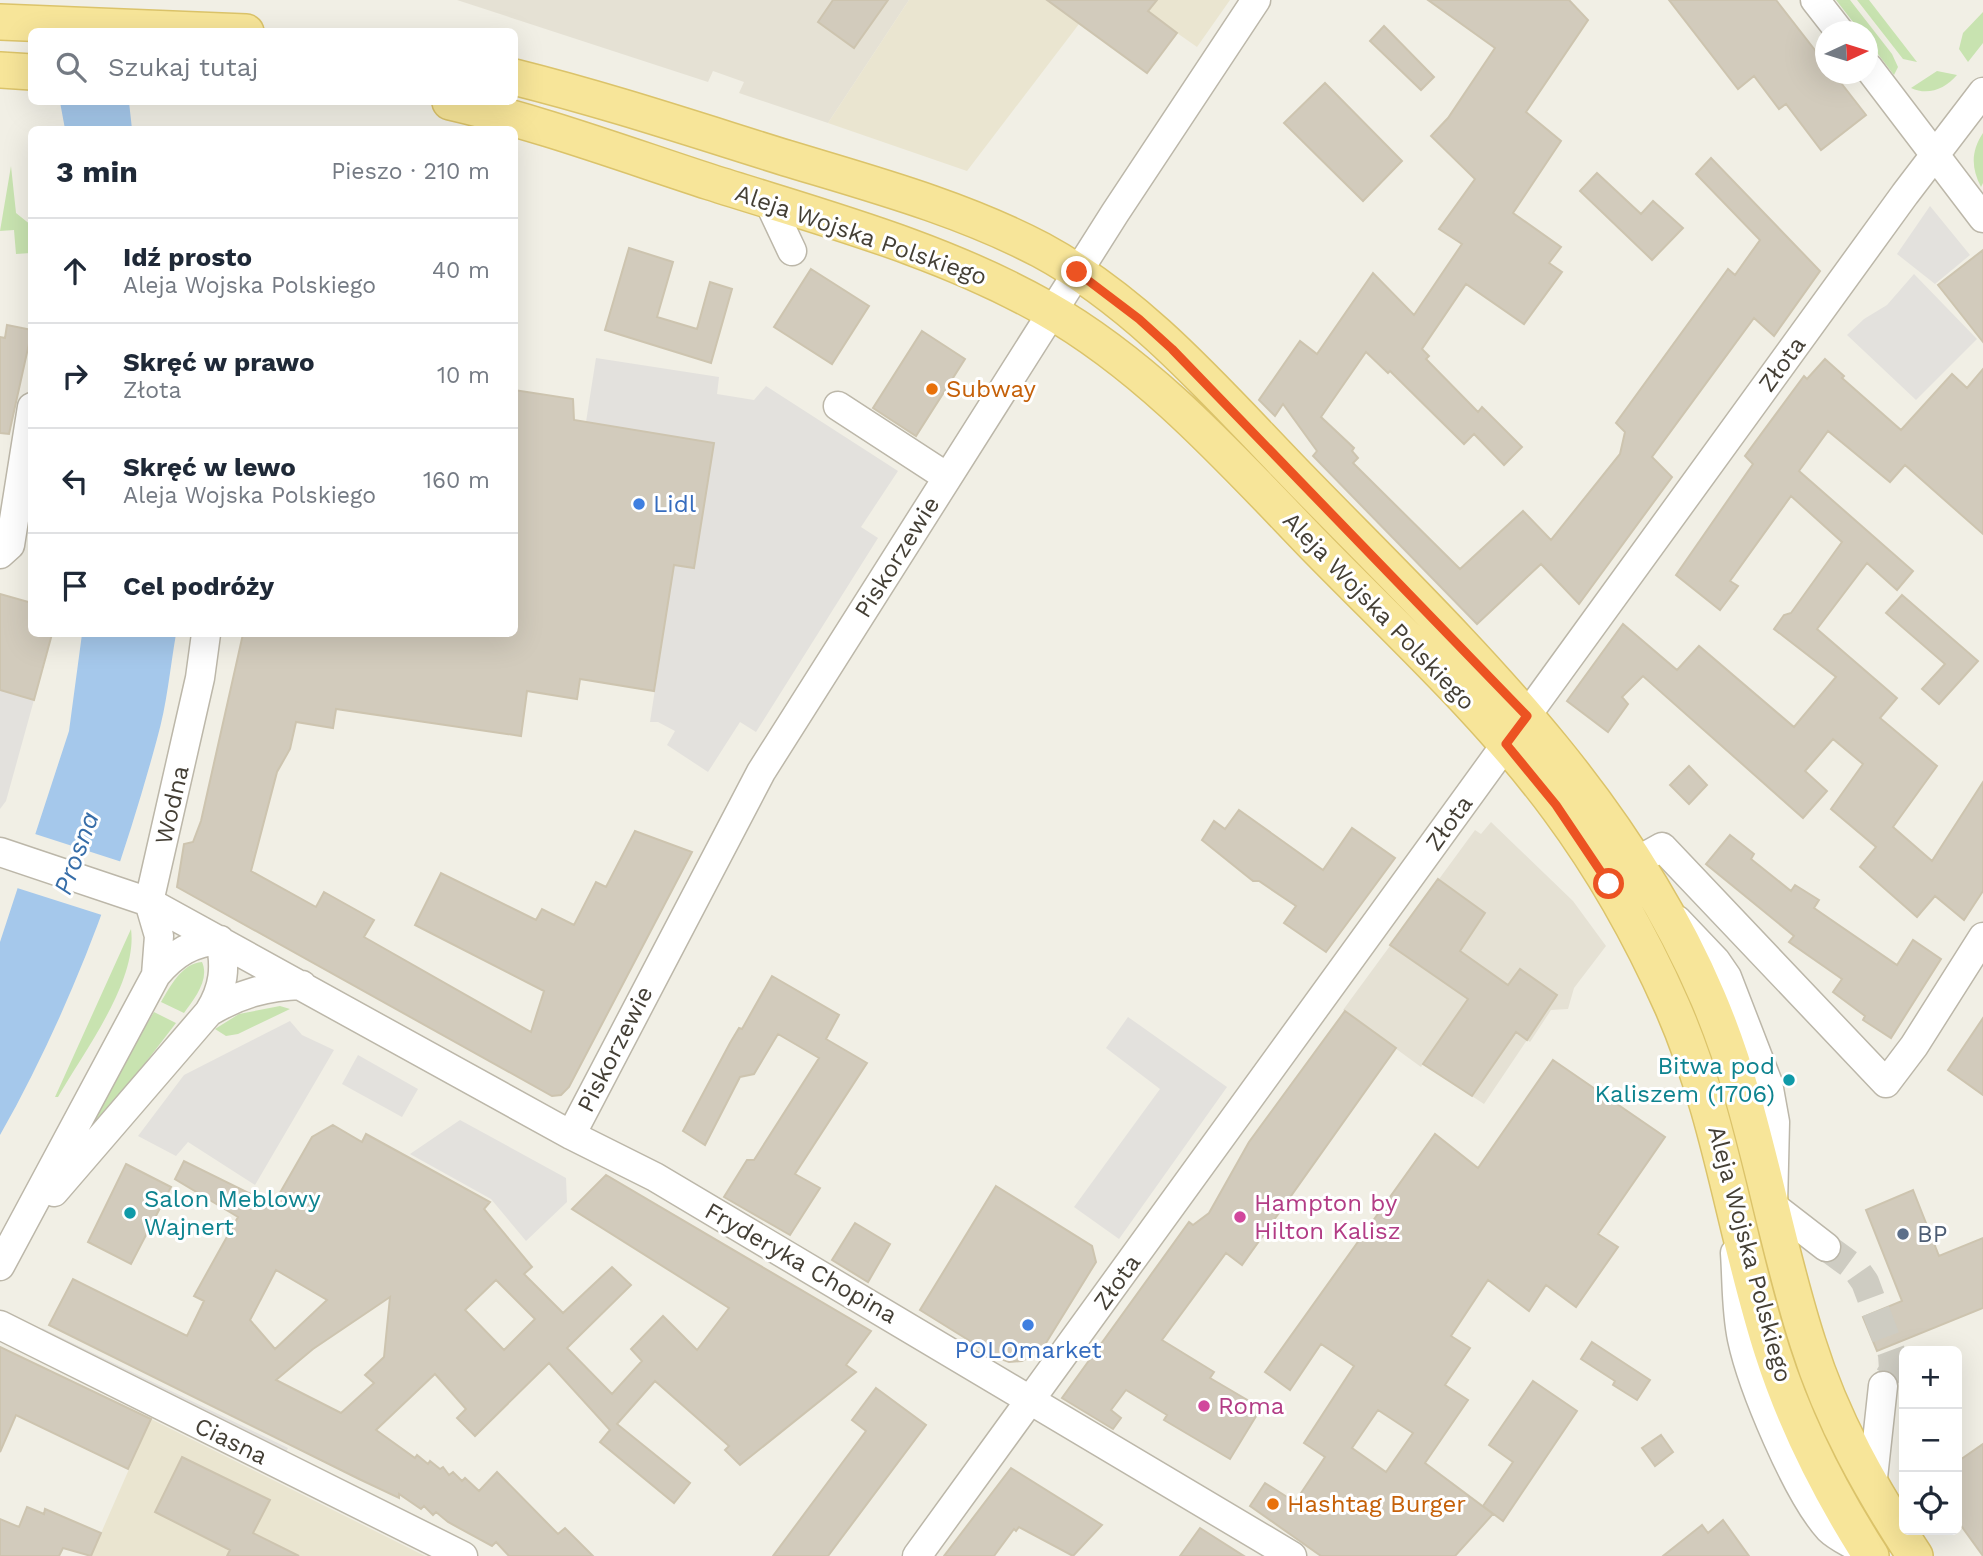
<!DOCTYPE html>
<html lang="pl">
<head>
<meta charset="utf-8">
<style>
  body { margin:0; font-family:"Work Sans",sans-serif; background:#f6f6f7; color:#1f2937 }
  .controls { position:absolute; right:21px; bottom:21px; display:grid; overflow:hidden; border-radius:10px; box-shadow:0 7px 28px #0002 }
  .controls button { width:63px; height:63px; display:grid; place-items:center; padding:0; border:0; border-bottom:2px solid #e0e1e3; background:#fff; color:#1f2937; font:35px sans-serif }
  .compass { position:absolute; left:1815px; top:21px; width:63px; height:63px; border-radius:50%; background:#fff; box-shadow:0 7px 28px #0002; rotate:86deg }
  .stop { position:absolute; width:21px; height:21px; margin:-16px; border:5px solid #ec5322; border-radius:50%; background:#fff }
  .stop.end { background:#ec5322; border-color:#fff; box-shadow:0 2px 7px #0008 }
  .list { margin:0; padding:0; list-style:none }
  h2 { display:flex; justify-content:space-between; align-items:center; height:91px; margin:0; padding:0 28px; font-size:30px }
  h2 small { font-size:23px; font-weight:400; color:#747a83 }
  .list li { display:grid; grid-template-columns:46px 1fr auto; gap:21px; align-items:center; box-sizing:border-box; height:105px; padding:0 28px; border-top:2px solid #e0e1e3 }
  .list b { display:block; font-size:26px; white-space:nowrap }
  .list p { margin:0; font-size:23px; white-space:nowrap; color:#747a83 }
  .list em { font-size:23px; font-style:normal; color:#747a83 }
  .icon { flex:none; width:38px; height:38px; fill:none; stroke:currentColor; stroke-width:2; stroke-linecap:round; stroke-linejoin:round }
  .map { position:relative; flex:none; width:1983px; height:1556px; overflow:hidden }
  .search { position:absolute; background:#fff; box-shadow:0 7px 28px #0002; left:28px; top:28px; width:490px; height:77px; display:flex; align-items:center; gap:18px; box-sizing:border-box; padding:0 24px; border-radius:10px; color:#747a83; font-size:26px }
  .panel { position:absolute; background:#fff; box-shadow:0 7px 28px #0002; left:28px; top:126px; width:490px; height:511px; border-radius:10px }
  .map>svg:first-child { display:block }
  .residential { fill:#e5e1d4 }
  .education { fill:#eae5d0 }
  .green { fill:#c8e3b0 }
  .parking { fill:#e3e1dd }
  .water { fill:#a5c8eb }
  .pier { fill:#f1efe5 }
  .building { fill:#d2cbbc; stroke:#cdc4af; stroke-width:2; fill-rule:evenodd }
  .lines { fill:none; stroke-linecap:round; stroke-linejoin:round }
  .minor-tunnel { stroke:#ceccc2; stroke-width:28; stroke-dasharray:28 14; stroke-linecap:butt }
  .minor-casing { stroke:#bcb7a9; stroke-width:31 }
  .major-casing { stroke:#dbc36a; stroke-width:38 }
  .minor { stroke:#fff; stroke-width:28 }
  .major { stroke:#f7e599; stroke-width:35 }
  .route { stroke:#ec5322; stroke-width:9 }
  .food-dot { fill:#e8710a; stroke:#fff; stroke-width:2.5 }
  .shop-dot { fill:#3f7fe0; stroke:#fff; stroke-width:2.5 }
  .culture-dot { fill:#0f9aa8; stroke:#fff; stroke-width:2.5 }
  .hotel-dot { fill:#d1479c; stroke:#fff; stroke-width:2.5 }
  .service-dot { fill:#5c6f8a; stroke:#fff; stroke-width:2.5 }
  .labels { text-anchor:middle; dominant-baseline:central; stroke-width:6; stroke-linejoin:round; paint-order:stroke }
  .street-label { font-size:24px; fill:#443f35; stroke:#fff }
  .food-label { font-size:24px; fill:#c56008; stroke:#fff; text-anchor:start }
  .shop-label { font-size:24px; fill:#366cbe; stroke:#fff; text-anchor:start }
  .culture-label { font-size:24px; fill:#0d838f; stroke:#fff; text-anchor:end }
  .hotel-label { font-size:24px; fill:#b23c85; stroke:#fff; text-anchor:start }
  .service-label { font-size:24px; fill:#4e5e75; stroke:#fff; text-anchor:start }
  .water-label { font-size:26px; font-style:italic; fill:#366da8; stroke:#fff }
</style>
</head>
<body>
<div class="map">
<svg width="1983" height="1556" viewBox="0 0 1983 1556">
  <rect width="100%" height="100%" fill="#f1efe5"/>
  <!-- residential -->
  <path class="residential" d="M457 0H909L828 123 739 93 744 82 713 71 708 82Z
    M1491 822 1573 901 1606 946 1574 988 1568 1009 1551 1010 1530 1042 1527 1040 1484 1104 1423 1064 1421 1067 1343 1010 1475 830 1481 834Z"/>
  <!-- education -->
  <path class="education" d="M909 0H1230L1197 47 1177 33 1147 73 1079 24 967 171 828 123Z
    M151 1419 425 1556H91Z"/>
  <!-- green -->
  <path class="green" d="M1836 0H1850L1892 54 1898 67 1894 75 1868 41V32L1860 31Z
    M1857 0H1869L1917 62 1903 59Z
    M1983 12V43L1968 62 1959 49 1963 33Z
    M1937 71 1957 75C1945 89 1928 96 1911 88Z
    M1983 133V183L1981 187C1971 168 1971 151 1983 133Z
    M11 166 16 213 31 225V253L16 254 14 230 0 231Z
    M131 929C138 981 83 1053 58 1097H55Z
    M202 962C210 980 194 999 184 1013L161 1002C170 987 182 963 202 962Z
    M280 1006 290 1009 238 1034 226 1036 215 1029 239 1014Z
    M154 1012 176 1023 73 1157 69 1152Z"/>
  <!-- parking -->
  <path class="parking" d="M1930 206 1970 255 1935 284 1897 254Z
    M1914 274 1977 339 1916 400 1847 335 1864 319 1887 305Z
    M596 358 719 377 717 394 754 400 766 386 898 471 861 527 878 538 756 732 740 722 708 772 667 745 675 731 658 722H650L674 565 694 568 714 443 586 422Z
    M0 690 34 700 6 801 0 809Z
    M1128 1017 1227 1087 1119 1239 1074 1207 1160 1089 1106 1048Z
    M290 1021 302 1035 334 1050 255 1185 188 1142 176 1156 138 1136 184 1075Z
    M358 1055 418 1089 402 1117 342 1084Z
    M460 1120 566 1178 567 1202 526 1241 491 1199 410 1154Z
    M42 1328 288 1448 283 1458 45 1340Z"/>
  <!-- water -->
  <path class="water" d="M60 102H129L132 129H65Z
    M82 634H176C170 668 167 705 157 739 120 876 70 1012 0 1135V942L69 731Z"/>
  <!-- pier -->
  <path class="pier" d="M39 0 124 1 127 32H44Z
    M32 833 122 862 105 916 14 887Z"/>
  <!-- building -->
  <path class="building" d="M833 0H888L854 48 818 22Z
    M1047 0H1157L1148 11 1177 33 1147 73Z
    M1428 0H1569L1588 20 1526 112 1561 141 1513 213 1561 247 1549 263 1562 272 1524 324 1466 284 1422 349 1429 356 1426 359 1478 412 1482 407 1522 447 1504 465 1474 434 1464 444 1390 371 1388 373 1366 352 1321 417 1354 448 1352 451 1358 458 1353 463 1460 569 1523 511 1551 540 1620 454 1625 432 1616 423 1728 269 1735 275 1760 240 1696 174 1711 158 1820 271 1774 336 1754 318 1652 457 1672 477 1579 604 1541 564 1477 624 1313 456 1317 451 1283 404 1275 416 1259 400 1300 341 1317 354 1373 273 1414 315 1462 244 1439 229 1475 179 1431 136 1448 118 1495 48Z
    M1669 0H1776L1825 63V74H1834L1866 115 1821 150 1786 104 1779 109 1754 76 1738 89Z
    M1384 26 1434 77 1421 90 1370 41Z
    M1325 83 1402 161 1363 201 1284 123Z
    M1597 173 1641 214 1653 201 1683 228 1652 260 1580 191Z
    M629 248 673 262 657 317 697 329 710 282 732 289 711 363 605 330Z
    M1983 250V342L1938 285Z
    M811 269 869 306 832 364 774 327Z
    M7 325 32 330 9 434 0 433V337L5 338Z
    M922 331 965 359 916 436 873 408Z
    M1825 359 1844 376 1842 378 1901 430 1952 374 1967 388 1983 369V534L1905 465 1890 482 1828 431 1799 471 1913 571 1897 590 1867 563 1817 629 1897 698 1880 718 1937 766 1893 827 1932 861 1983 782V891L1964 920 1935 896 1917 917 1860 867 1876 847 1831 809 1863 764 1833 739 1805 771 1827 791 1803 818 1643 676 1622 697 1628 704 1608 732 1567 701 1623 624 1677 670 1699 646 1794 727 1836 677 1774 629 1784 615 1791 613 1842 542 1791 496 1730 581 1738 586 1720 610 1676 575 1753 464 1745 456 1804 376 1807 379Z
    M514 390 573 399 574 420 714 443 694 568 674 565 654 691 580 679 577 699 527 691 521 736 336 709 333 728 296 722 290 749 277 772 251 871 316 907 324 892 374 920 364 937 531 1032 544 991 415 925 441 873 536 920 542 909 574 925 596 882 606 887 635 831 692 852 569 1087 561 1095 552 1096 177 887 184 844 193 842 201 821 243 634H514Z
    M0 594 32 603V634H52L34 700 0 690Z
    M1902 595 1978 661 1939 704 1922 689 1945 664 1886 613Z
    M1689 766 1707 785 1689 804 1670 785Z
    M1239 810 1323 870 1352 828 1395 858 1326 952 1284 923 1296 906 1259 881H1253L1202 840 1214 821 1225 829Z
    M1730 835 1754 854 1751 859 1791 891 1795 885 1819 900 1814 908 1897 965 1913 940 1941 959 1891 1038 1863 1020 1865 1016 1833 992 1842 979 1789 942 1794 936 1706 864Z
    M1438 879 1485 913 1460 951 1508 985 1520 969 1557 995 1527 1040 1516 1032 1472 1096 1423 1064 1468 999 1390 945Z
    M772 976 839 1015 826 1039 867 1063 795 1174 820 1188 790 1235 724 1197 747 1160H754L819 1058 778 1034 754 1074 740 1077 705 1145 683 1131 730 1043 739 1028 742 1029Z
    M1345 1011 1396 1048 1242 1265 1226 1253 1162 1340 1214 1372 1210 1378 1261 1408 1230 1459 1164 1420 1167 1415 1126 1390 1111 1410 1121 1418 1113 1429 1062 1398 1189 1222 1193 1225 1209 1213 1249 1142Z
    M1983 1018V1095L1948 1070Z
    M1553 1060 1665 1137 1598 1234 1618 1247 1576 1307 1546 1285 1529 1311 1488 1280 1451 1336 1470 1348 1445 1385 1468 1400 1425 1463 1493 1514 1455 1556H1321L1250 1506 1265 1483 1295 1502 1325 1457 1304 1443 1354 1366 1321 1344 1290 1390 1265 1372 1435 1134 1478 1168ZM1378 1410 1413 1433 1386 1472 1352 1448Z
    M333 1125 362 1142 366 1134 490 1202 484 1209 532 1267 524 1274 563 1313 612 1267 631 1285 567 1348 612 1394 642 1361 631 1349 663 1316 697 1350 729 1308 572 1209 606 1175 871 1331 846 1365 856 1372 740 1465 725 1450 729 1446 655 1381 617 1424 690 1483 674 1503 600 1442 610 1430 549 1363 475 1436 457 1418 466 1409 435 1374 376 1430 415 1458 417 1455 428 1464 430 1461 440 1469 443 1467 449 1475 453 1472 462 1481 465 1478 479 1491 497 1472 558 1534 565 1528 593 1556H509L496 1542 492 1546 448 1522 436 1512 433 1515 424 1506 421 1509 399 1494V1498L359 1479 49 1325 73 1279 187 1336 204 1301 194 1296 238 1217 175 1179 184 1161 273 1205 312 1137ZM276 1270 327 1300 275 1349 250 1320ZM496 1280 535 1319 504 1350 465 1310ZM390 1297 384 1357 365 1375 374 1383 341 1413 276 1380 313 1349Z
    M126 1164 171 1187 131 1264 88 1242Z
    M996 1186 1092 1246 1096 1262 1041 1351 1022 1361 1009 1362 996 1357 920 1310Z
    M1913 1190 1939 1256 1983 1238V1308L1877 1351 1863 1317 1902 1301 1866 1210Z
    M855 1223 890 1244 868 1282 832 1260Z
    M1592 1342 1650 1380 1637 1400 1613 1385 1615 1381 1581 1359Z
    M0 1347 151 1419 128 1469 16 1415 0 1452Z
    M1533 1381 1577 1411 1503 1521 1483 1506 1513 1462 1489 1445Z
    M876 1388 926 1425 828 1556H773L866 1431 852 1420Z
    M1661 1435 1673 1452 1655 1466 1642 1448Z
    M1983 1444V1556L1957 1520V1462Z
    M182 1457 270 1500 253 1533 299 1556H227L230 1550 155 1512Z
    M1011 1468 1102 1525 1073 1556 1019 1527 1016 1531 1014 1529 994 1556H944Z
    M27 1507 44 1514 45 1509 101 1533 91 1556 63 1548 59 1556H0V1519L19 1527Z
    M1723 1520 1749 1556H1663L1702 1525 1708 1533Z
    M1200 1528 1244 1556H1180Z"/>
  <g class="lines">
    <!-- minor-tunnel -->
    <path class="minor-tunnel" d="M1826 1247 1856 1269 1865 1282 1892 1354 1893 1370 1883 1386"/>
    <!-- minor casing -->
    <g class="minor-casing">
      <path id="minor" d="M1815 0 1840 32
        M1868 67 1983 218
        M768 200 792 251
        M838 406 947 477
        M0 554 10 545 32 407
        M0 852 149 902 571 1135 655 1177 1292 1556
        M1637 861 1662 847 1886 1083 1914 1046 1983 937
        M1677 920 1716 961 1727 977 1768 1083 1775 1122 1773 1206 1826 1247
        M156 975 159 936 149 902 200 678 206 634
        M209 1012C239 994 267 986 302 985
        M571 1135 761 772 1115 213 1256 0
        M54 1192 209 1012C224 988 226 967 220 940
        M1735 1253C1737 1282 1736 1311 1742 1339 1752 1386 1797 1494 1829 1529 1839 1539 1857 1546 1870 1554
        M0 1266 156 975C174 953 193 942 220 940
        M0 1325 463 1556
        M1872 1487 1883 1386
        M917 1556 1905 194 1983 92"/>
    </g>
    <!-- major casing -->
    <g class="major-casing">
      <path id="major" d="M0 22 246 32
        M0 70 32 72
        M514 77C606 100 696 130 786 158 872 184 961 208 1041 250 1143 305 1221 398 1301 480 1457 640 1619 789 1708 998 1756 1110 1771 1229 1808 1343 1832 1420 1871 1489 1915 1556
        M450 102C537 122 624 154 710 182 823 218 941 249 1045 308 1149 367 1232 460 1314 545 1397 630 1487 712 1558 808 1604 870 1641 936 1672 1006 1721 1117 1735 1236 1772 1351 1795 1423 1830 1492 1871 1556"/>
    </g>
    <!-- minor -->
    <use href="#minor" class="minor"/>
    <!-- major -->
    <use href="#major" class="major"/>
  </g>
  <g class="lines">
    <!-- route -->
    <path class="route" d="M1077 272 1139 319 1172 349 1527 716 1506 744 1556 805 1609 884"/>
  </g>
  <!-- markers -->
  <g class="food-dot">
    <circle cx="932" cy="389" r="7"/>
    <circle cx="1273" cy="1504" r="7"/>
  </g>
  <g class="shop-dot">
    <circle cx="639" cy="504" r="7"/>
    <circle cx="1028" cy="1325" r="7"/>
  </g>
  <g class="culture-dot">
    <circle cx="1789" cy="1080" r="7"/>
    <circle cx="130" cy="1213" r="7"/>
  </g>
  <g class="hotel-dot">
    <circle cx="1240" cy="1217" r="7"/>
    <circle cx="1204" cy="1406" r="7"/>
  </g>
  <circle class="service-dot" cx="1903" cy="1234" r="7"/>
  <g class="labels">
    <!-- street labels -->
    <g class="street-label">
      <text transform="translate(861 235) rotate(19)">Aleja Wojska Polskiego</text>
      <text transform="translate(1782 364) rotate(-54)">Złota</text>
      <text transform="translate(897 557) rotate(-58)">Piskorzewie</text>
      <text transform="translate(1379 611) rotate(46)">Aleja Wojska Polskiego</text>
      <text transform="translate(172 805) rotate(-77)">Wodna</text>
      <text transform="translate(1449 823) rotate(-54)">Złota</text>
      <text transform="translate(615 1049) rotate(-63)">Piskorzewie</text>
      <text transform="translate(1750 1254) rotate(75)">Aleja Wojska Polskiego</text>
      <text transform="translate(801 1263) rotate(30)">Fryderyka Chopina</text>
      <text transform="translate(1117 1282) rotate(-54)">Złota</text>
      <text transform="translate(231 1441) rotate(26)">Ciasna</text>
    </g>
    <!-- food labels -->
    <g class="food-label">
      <text x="946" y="389">Subway</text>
      <text x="1287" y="1504">Hashtag Burger</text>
    </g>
    <!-- shop labels -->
    <g class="shop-label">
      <text x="653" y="504">Lidl</text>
      <text x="1028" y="1350" text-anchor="middle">POLOmarket</text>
    </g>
    <!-- culture labels -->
    <g class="culture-label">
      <text x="1775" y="1066">Bitwa pod<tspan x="1775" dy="28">Kaliszem (1706)</tspan></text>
      <text x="144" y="1199" text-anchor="start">Salon Meblowy<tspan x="144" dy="28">Wajnert</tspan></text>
    </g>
    <!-- hotel labels -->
    <g class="hotel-label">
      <text x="1254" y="1203">Hampton by<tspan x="1254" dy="28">Hilton Kalisz</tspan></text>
      <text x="1218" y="1406">Roma</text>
    </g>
    <!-- service labels -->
    <g class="service-label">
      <text x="1917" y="1234">BP</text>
    </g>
    <!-- water labels -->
    <g class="water-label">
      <text transform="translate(76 853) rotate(-70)">Prosna</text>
    </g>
  </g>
</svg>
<div class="controls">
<button>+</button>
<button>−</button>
<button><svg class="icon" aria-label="locate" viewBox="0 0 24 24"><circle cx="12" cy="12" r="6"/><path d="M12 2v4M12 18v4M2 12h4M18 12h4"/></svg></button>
</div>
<svg class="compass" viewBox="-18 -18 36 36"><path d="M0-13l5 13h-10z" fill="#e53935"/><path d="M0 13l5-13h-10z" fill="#747a83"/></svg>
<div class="stop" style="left:1609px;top:884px"></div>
<div class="stop end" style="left:1077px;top:272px"></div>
<div class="search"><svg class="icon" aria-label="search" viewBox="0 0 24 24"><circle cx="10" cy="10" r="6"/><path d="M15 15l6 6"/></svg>Szukaj tutaj</div>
<section class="panel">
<h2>3 min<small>Pieszo · 210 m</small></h2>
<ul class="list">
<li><svg class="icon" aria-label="ahead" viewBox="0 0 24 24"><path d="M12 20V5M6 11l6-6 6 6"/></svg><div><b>Idź prosto</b><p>Aleja Wojska Polskiego</p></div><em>40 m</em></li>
<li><svg class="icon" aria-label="right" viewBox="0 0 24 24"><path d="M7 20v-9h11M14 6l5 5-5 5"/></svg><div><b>Skręć w prawo</b><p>Złota</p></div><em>10 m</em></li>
<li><svg class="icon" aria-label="left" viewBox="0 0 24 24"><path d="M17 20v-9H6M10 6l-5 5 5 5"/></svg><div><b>Skręć w lewo</b><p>Aleja Wojska Polskiego</p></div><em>160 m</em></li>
<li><svg class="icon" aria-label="arrive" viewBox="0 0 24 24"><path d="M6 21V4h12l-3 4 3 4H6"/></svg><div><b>Cel podróży</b></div></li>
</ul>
</section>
</div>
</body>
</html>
